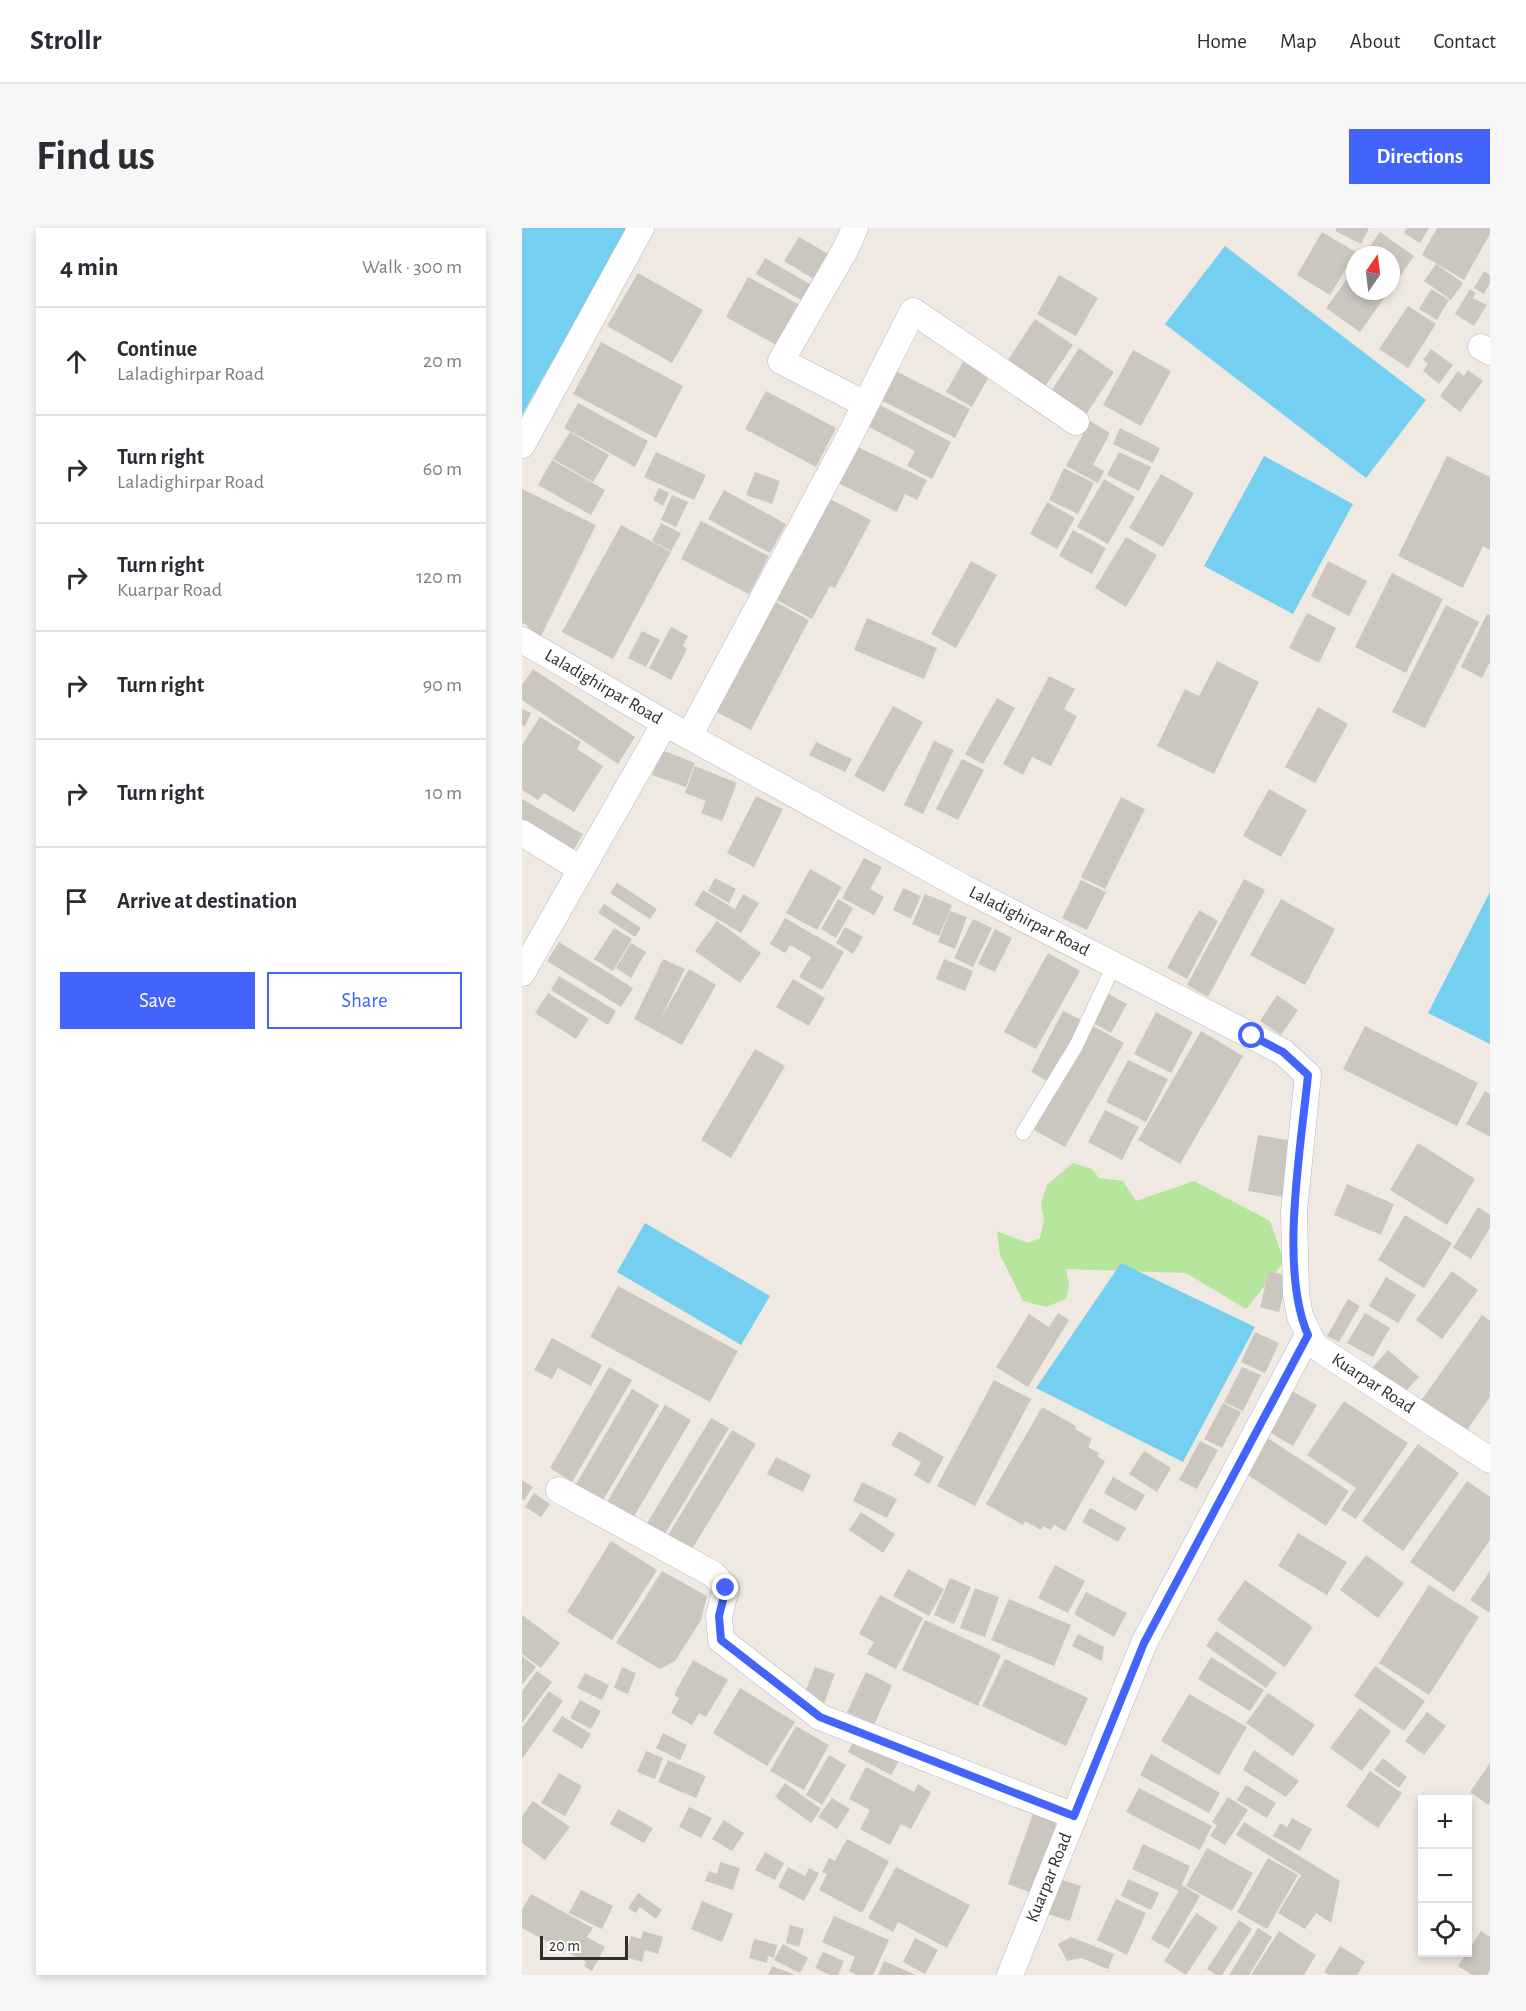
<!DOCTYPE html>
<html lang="en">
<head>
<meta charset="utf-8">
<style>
  body { margin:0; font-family:"Alegreya Sans",sans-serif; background:#f7f7f7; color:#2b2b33 }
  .controls { position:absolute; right:18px; bottom:18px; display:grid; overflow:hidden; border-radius:0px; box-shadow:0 3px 9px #0003 }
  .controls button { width:54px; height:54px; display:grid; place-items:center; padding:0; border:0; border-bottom:2px solid #e1e1e2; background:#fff; color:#2b2b33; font:30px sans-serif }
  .compass { position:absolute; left:824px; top:18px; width:54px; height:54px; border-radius:50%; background:#fff; box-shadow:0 3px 9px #0003; rotate:14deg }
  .scale { position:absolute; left:18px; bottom:15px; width:88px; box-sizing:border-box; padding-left:6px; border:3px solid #2e2e2e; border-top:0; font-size:16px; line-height:21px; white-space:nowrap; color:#2e2e2e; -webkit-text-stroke:4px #fff; paint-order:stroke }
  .stop { position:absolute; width:18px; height:18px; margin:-14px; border:4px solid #4264fb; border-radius:50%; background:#fff }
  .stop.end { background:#4264fb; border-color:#fff; box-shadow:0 2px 6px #0008 }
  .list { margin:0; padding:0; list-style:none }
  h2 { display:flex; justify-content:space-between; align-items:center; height:78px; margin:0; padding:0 24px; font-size:26px }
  h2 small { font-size:20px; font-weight:400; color:#7c7c81 }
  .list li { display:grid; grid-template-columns:39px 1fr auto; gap:18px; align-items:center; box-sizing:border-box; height:108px; padding:0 24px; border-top:2px solid #e1e1e2 }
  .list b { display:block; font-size:22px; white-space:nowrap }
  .list p { margin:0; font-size:20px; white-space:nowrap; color:#7c7c81 }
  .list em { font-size:20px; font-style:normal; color:#7c7c81 }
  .actions { display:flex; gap:12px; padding:18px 24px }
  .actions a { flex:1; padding:14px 0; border:2px solid #4264fb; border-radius:0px; text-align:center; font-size:21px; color:#4264fb }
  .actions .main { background:#4264fb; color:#fff }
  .icon { flex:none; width:33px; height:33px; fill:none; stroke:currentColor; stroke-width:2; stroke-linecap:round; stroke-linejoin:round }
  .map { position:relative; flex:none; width:968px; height:1747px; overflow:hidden; border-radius:0px }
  header { display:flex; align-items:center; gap:36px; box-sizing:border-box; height:84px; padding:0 30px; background:#fff; border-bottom:2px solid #e1e1e2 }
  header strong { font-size:28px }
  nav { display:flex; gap:33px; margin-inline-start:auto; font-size:21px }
  .intro { display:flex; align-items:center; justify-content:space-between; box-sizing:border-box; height:144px; padding:0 36px }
  h1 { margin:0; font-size:42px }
  .button { padding:15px 27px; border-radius:0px; background:#4264fb; color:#fff; font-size:21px; font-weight:700 }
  main { display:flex; gap:36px; padding:0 36px }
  aside { flex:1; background:#fff; border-radius:0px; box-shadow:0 3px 9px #0003 }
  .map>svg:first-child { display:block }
  .green { fill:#b6e59e }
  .water { fill:#75cff0 }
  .building { fill:#cbc7bf }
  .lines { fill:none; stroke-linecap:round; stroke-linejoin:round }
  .service-casing { stroke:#b4b7c1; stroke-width:15 }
  .minor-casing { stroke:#b4b7c1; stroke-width:27 }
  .service { stroke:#fff; stroke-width:14 }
  .minor { stroke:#fff; stroke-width:26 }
  .route { stroke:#4264fb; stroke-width:8 }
  .labels { text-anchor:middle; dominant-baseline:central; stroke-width:4.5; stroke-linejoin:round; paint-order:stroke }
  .street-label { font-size:18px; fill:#2e2e2e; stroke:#fff }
</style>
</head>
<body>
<header>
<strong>Strollr</strong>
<nav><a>Home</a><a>Map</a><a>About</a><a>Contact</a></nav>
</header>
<div class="intro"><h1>Find us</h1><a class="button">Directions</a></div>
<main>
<aside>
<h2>4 min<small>Walk · 300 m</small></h2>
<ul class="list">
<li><svg class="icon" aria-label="ahead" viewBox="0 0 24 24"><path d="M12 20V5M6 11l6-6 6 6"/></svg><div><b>Continue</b><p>Laladighirpar Road</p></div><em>20 m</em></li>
<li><svg class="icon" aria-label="right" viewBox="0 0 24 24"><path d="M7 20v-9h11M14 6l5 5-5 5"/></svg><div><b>Turn right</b><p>Laladighirpar Road</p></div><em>60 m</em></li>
<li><svg class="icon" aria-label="right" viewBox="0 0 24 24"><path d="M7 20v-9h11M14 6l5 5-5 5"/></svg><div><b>Turn right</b><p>Kuarpar Road</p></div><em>120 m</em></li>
<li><svg class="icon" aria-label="right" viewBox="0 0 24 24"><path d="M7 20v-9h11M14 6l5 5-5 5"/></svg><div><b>Turn right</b></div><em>90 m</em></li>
<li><svg class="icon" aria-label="right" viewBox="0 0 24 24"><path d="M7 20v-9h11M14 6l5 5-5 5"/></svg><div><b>Turn right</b></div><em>10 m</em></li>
<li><svg class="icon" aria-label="arrive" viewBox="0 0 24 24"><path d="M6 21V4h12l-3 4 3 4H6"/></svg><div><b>Arrive at destination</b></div></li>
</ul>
<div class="actions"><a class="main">Save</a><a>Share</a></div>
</aside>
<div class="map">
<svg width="968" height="1747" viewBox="0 0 968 1747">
  <rect width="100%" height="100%" fill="#efe9e1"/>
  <!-- green -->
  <path class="green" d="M551 935 570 941 577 950 601 953 614 973 672 953 748 993 762 1034 724 1081 664 1045 544 1041 547 1057 544 1071 524 1079 501 1073 478 1027 475 1003 506 1015 518 1010 522 992 519 975 525 957Z"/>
  <!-- water -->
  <path class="water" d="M0 0H106L0 187Z
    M703 18 904 172 844 250 643 96Z
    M742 228 831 276 771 386 682 338Z
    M968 664V816L906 785Z
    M123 995 248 1068 219 1117 95 1044Z
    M599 1035 733 1099 661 1234 514 1160Z"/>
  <!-- building -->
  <path class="building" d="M815 0H847L839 16 813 3Z
    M885 0H907L898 15 882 5Z
    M915 0H968V6L942 52 900 27Z
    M800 4 834 24 808 67 775 47Z
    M858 4 892 28 869 61V27H842Z
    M277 9 310 28 295 53 262 33Z
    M243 30 293 59 284 75 234 46Z
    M914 36 941 55 929 72 902 53Z
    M833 40V63H867L838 104 804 80Z
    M962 43 968 47V55L962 66 952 60Z
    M116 45 181 82 150 135 85 98Z
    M537 47 576 70 554 108 515 86Z
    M226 49 278 77 256 118 204 89Z
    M909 61 927 72 915 92 897 81Z
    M948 61 954 65 951 70 965 77 952 98 933 86Z
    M886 78 914 96 886 140 857 121Z
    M513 91 551 117 520 163 482 138Z
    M79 114 161 158 134 210 51 166Z
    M557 120 592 144 563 188 528 165Z
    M909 121 931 137 917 156 901 143 906 136 901 132Z
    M611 122 649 143 619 198 581 177Z
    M442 132 468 147 450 179 424 164Z
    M372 142 448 181 433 210 357 171Z
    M946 142 961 153 938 184 918 168 936 143 942 148Z
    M244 163 314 200 294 239 223 201Z
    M56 175 126 213 113 239 42 200Z
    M356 176 429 214 410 251 385 238 393 223 345 198Z
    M568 193 588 205 571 237 582 243 576 255 544 238Z
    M598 200 638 220 631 235 591 216Z
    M48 204 87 227 71 254 31 231Z
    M334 218 405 252 395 272 383 266 375 284 316 255Z
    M134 224 184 247 172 272 122 249Z
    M597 224 629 239 617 263 585 247Z
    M925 228 968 249V322L961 318 941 360 876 328Z
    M30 232 83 262 69 287 16 257Z
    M542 240 572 255 556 286 527 272Z
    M233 244 258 253 250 276 224 267Z
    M639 246 672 265 641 319 607 300Z
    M582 251 613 269 586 316 555 299Z
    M137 260 147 265 141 278 131 272Z
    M0 261 74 297 18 410 9 405 5 397 0 395Z
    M202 262 264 296 248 325 186 291Z
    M150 267 166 274 154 299 139 292Z
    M306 270 349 292 313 360 308 358 290 391 253 371Z
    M525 274 553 290 535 321 508 306Z
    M179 293 247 328 227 366 159 331Z
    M139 295 159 305 149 323 130 313Z
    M99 297 149 324 91 431 40 404Z
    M551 302 584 320 570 346 537 328Z
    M604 309 635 327 604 379 573 360Z
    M449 333 475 347 434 420 409 406Z
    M806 333 845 353 827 388 789 368Z
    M870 345 921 371 884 445 833 419Z
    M252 373 287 392 229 502 193 483Z
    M924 377 957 394 903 500 870 484Z
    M785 385 814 400 797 435 767 420Z
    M965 386 968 387V434L960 450 939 439Z
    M345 390 415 420 402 451 332 422Z
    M149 399 166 408 161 418 165 421 149 452 127 440Z
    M120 403 138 412 124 439 106 430Z
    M695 433 737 454 692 546 635 518 663 461 677 468Z
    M11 441 113 509 96 536 0 472V457Z
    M527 448 553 461 542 481 555 488 529 538 510 529 501 547 481 536Z
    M475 470 493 480 461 536 443 526Z
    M371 478 401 494 362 564 332 548Z
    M796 479 826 496 793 555 763 539Z
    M0 481 9 485 3 498 0 497Z
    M18 489 59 514 55 521 81 538 52 584 22 565 16 572 0 562V517Z
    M412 513 432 522 401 586 382 577Z
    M294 514 330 531 323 544 287 527Z
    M140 522 173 535 164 559 130 547Z
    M440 531 462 542 436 592 414 581Z
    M173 538 215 555 200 593 179 585 184 573 163 565Z
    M747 561 785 582 759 629 721 608Z
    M234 568 261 581 232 639 205 625Z
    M599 569 623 581 583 661 559 649Z
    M0 571 61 606 49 626 0 597Z
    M342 630 360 639 348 661 362 669 352 687 320 670Z
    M288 641 320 659 295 702 264 685Z
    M193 650 214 661 207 675 186 663Z
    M722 651 743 662 686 769 665 757Z
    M559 652 584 664 565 702 540 690Z
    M95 655 135 681 128 691 88 665Z
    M381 660 399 668 389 691 371 682Z
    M181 662 213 681 221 666 237 675 219 705 172 677Z
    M403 666 430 677 417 708 390 696Z
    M316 671 331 680 314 710 299 701Z
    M759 671 813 701 783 757 728 727Z
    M82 676 119 700 113 709 76 685Z
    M677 682 696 693 665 751 645 740Z
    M428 683 445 689 433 721 416 714Z
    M263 690 322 724 300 762 277 749 289 729 268 717 263 725 248 716Z
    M451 691 470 700 451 739 432 730Z
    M195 693 239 725 218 755 173 723Z
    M323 699 341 709 331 726 314 715Z
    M92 700 110 711 91 743 72 731Z
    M473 701 490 710 473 744 456 736Z
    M37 714 111 760 99 779 25 733Z
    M109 715 124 724 109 750 94 740Z
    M526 725 558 743 514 821 482 804Z
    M141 731 163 741 138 792 167 741 194 757 160 817 112 791Z
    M422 731 451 743 443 763 414 751Z
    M37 748 94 783 86 797 29 762Z
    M271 751 303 770 287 798 254 779Z
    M26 765 67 791 54 811 13 785Z
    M587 766 605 776 589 805 571 795Z
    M755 767 776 782 759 807 738 793Z
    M541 783 562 793 529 855 509 844Z
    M634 784 671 804 649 845 612 826Z
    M571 798 602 815 543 919 512 902Z
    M843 798 956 855 935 898 821 841Z
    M679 803 721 828 658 936 616 912Z
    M233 821 263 838 209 930 179 912Z
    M606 832 646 851 624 894 584 874Z
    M963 863 968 866V909L944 896Z
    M583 882 617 899 600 932 566 914Z
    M736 907 771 913 761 969 726 963Z
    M896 915 953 951 925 997 868 962Z
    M825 956 872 976 859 1007 812 987Z
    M956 979 968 987V1000L949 1031 931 1020Z
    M883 987 930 1015 902 1060 856 1032Z
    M747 1043 766 1048 757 1084 738 1079Z
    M930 1043 956 1062 920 1111 894 1092Z
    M864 1049 894 1067 876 1095 847 1078Z
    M96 1058 216 1123 188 1174 68 1109Z
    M826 1071 838 1078 817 1114 805 1108Z
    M536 1085 547 1092 506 1159 474 1139 507 1086 527 1099Z
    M843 1085 868 1100 851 1129 825 1115Z
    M960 1087 968 1093V1169L943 1205 898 1174Z
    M733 1104 757 1115 743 1145 719 1134Z
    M30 1110 80 1137 69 1158 36 1140 30 1151 12 1142Z
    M866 1122 897 1149 881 1166 851 1139Z
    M87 1139 110 1152 50 1254 28 1240Z
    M720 1139 739 1147 721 1183 702 1174Z
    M472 1152 509 1171 453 1278 415 1258Z
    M110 1161 137 1177 77 1279 50 1263Z
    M770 1163 795 1177 771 1218 747 1204Z
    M822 1173 886 1215 834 1291 819 1282 834 1260 785 1227Z
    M701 1175 719 1184 700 1220 682 1211Z
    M143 1177 169 1192 111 1290 85 1274Z
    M520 1179 554 1198 553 1201 570 1211 566 1219 577 1225 575 1228 583 1233 543 1303 532 1297 529 1302 521 1298 519 1302 503 1293 501 1297 464 1276Z
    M189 1190 207 1200 140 1311 122 1300Z
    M210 1202 234 1216 167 1326 143 1312Z
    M377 1203 422 1229 407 1256 392 1247 399 1234 369 1217Z
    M741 1207 827 1263 804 1298 718 1242Z
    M678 1213 696 1222 675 1261 657 1252Z
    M896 1216 937 1245 881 1323 840 1293Z
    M622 1223 649 1240 635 1264 607 1246Z
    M254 1229 289 1247 281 1264 245 1246Z
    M591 1249 623 1267 614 1283 582 1265Z
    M0 1252 11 1259 2 1272 0 1271Z
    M945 1253 968 1269V1312L932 1364 888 1334Z
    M340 1254 375 1271 365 1290 331 1273Z
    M12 1265 28 1276 19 1289 3 1279Z
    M568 1280 604 1300 596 1314 560 1294Z
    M339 1284 373 1306 361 1325 327 1302Z
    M776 1305 825 1334 805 1367 756 1338Z
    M89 1313 135 1342 90 1412 45 1384Z
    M844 1327 882 1355 856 1390 818 1362Z
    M533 1337 563 1353 546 1385 516 1370Z
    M386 1341 422 1361 407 1388 371 1368Z
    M140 1343 185 1368 179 1392 153 1433 138 1441 94 1415Z
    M968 1343V1385L948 1372Z
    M428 1350 449 1359 432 1396 412 1387Z
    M723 1352 791 1399 763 1439 695 1392Z
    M907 1357 957 1389 907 1467 857 1435Z
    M453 1360 477 1369 463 1409 438 1400Z
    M564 1364 605 1385 592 1409 552 1386Z
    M358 1367 401 1390 374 1441 345 1426 352 1414 337 1406Z
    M487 1371 549 1397 532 1438 469 1412Z
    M0 1387 38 1415 19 1440 0 1426Z
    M403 1392 479 1427 456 1478 380 1442Z
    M694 1403 755 1445 744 1460 684 1418Z
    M556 1406 582 1419 580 1433 550 1418Z
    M0 1428 14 1439 0 1457Z
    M689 1429 742 1462 728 1483 676 1451Z
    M483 1431 566 1470 544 1518 460 1478Z
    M171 1432 206 1452 184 1489 177 1485 170 1497 149 1485 157 1470 152 1467Z
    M853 1438 903 1473 882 1503 832 1468Z
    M100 1439 114 1445 106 1466 92 1460Z
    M293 1439 313 1446 301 1478 281 1470Z
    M15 1443 30 1454 0 1495V1463Z
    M344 1444 370 1457 352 1497 325 1484Z
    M63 1445 87 1457 80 1472 55 1460Z
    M218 1460 273 1494 245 1538 191 1505Z
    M27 1463 41 1473 0 1531V1500Z
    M746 1465 793 1497 771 1528 724 1495Z
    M667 1466 725 1499 697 1547 639 1513Z
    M58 1472 79 1483 69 1501 48 1490Z
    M838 1480 869 1503 840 1543 808 1520Z
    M905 1484 924 1498 902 1527 883 1513Z
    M40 1488 69 1506 60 1521 30 1503Z
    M274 1498 307 1517 282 1562 248 1543Z
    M141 1505 165 1517 158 1532 134 1520Z
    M334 1509 378 1531 369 1547 326 1524Z
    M732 1522 777 1553 764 1569 721 1542Z
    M124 1523 141 1530 133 1551 115 1544Z
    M629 1526 698 1565 687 1585 618 1547Z
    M307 1527 324 1537 300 1577 284 1567Z
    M861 1530 885 1549 877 1560 852 1542Z
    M146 1532 184 1548 174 1570 136 1554Z
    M968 1535V1575L966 1577 948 1564Z
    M344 1539 392 1564 396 1556 409 1564 389 1601 379 1596 368 1617 338 1601 348 1582 327 1571Z
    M848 1543 880 1565 856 1600 824 1578Z
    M37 1545 60 1558 43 1588 19 1575Z
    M263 1555 299 1581 289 1595 253 1569Z
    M724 1557 754 1575 745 1590 715 1572Z
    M617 1560 690 1598 678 1622 604 1584Z
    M706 1569 726 1582 703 1617 688 1608 695 1597 690 1594Z
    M310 1570 328 1581 315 1601 296 1589Z
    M11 1573 48 1599 23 1632 0 1615V1588Z
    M167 1579 190 1590 179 1610 157 1599Z
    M513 1580 542 1591 515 1667 486 1656Z
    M96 1581 131 1600 122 1615 88 1596Z
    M770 1590 790 1601 778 1623 751 1608 758 1595 765 1599Z
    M202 1592 222 1605 210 1623 190 1611Z
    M722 1594 818 1653 809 1695 794 1685 783 1701 756 1685 779 1647 714 1607Z
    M325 1611 367 1633 340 1685 297 1662 305 1646 300 1644 307 1630 313 1633Z
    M621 1616 668 1638 657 1663 610 1641Z
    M685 1620 731 1645 710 1683 664 1658Z
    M243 1624 262 1635 253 1652 233 1642Z
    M746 1630 776 1647 745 1701 715 1684Z
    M198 1634 218 1640 211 1662 183 1653 187 1643 195 1646Z
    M266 1639 283 1648 287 1640 297 1645 282 1673 256 1659Z
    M374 1639 448 1677 425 1720 376 1694 371 1704 346 1690Z
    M537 1651 559 1658 548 1693 526 1686Z
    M606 1651 637 1665 629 1682 599 1668Z
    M660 1657 678 1668 647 1721 629 1711Z
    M59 1662 91 1678 80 1701 47 1685Z
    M116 1665 140 1682 134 1691 118 1679 114 1685 106 1680Z
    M9 1666 71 1700 65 1709 83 1719 70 1743 62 1738 64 1734 0 1700V1682Z
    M594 1671 624 1685 605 1727 575 1712Z
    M180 1673 211 1686 200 1714 169 1701Z
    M674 1685 696 1699 664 1747 642 1733Z
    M312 1688 367 1712 351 1747H334L327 1743 333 1729 300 1714Z
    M717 1692 730 1701 700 1747H694L685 1741Z
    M268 1697 282 1701 277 1719 264 1715Z
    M736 1700 750 1709 727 1747H707Z
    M121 1703 141 1709 136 1726 123 1722 120 1734 103 1729 109 1708 119 1711Z
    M757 1703 794 1727 782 1747H729Z
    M959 1703 968 1709V1742L965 1747H950L936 1738Z
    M549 1709 592 1726 586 1741 559 1730 545 1733 536 1716Z
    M393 1710 416 1722 403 1746 381 1734Z
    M232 1711 255 1717 252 1730 246 1728 245 1735 227 1730Z
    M261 1716 286 1730 278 1745 252 1732Z
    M818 1718 843 1734 835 1747H807L802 1744Z
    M301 1724 322 1733 316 1747H308L293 1740Z
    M362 1733 394 1747H356Z
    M250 1738 273 1747H246Z"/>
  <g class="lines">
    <!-- service casing -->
    <g class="service-casing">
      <path id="service" d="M501 905 554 818 592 737"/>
    </g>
    <!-- minor casing -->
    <g class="minor-casing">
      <g id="minor">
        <path d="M333 0 323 22 259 133 343 176"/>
        <path d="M959 119 968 124"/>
        <path d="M0 217 119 0"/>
        <path id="s1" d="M0 412 143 495 444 661 761 824 786 847 772 983 774 1066 778 1088 791 1115 799 1122 968 1232"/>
        <path d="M167 508 321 221 391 83 554 194"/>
        <path d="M0 605 59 641"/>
        <path d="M0 745 143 495"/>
        <path d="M37 1262 191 1346 204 1360 197 1388 199 1412 298 1489 552 1588"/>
        <path id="s2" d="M488 1747 622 1415 786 1107"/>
      </g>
    </g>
    <!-- service -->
    <use href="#service" class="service"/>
    <!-- minor -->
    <use href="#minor" class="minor"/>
  </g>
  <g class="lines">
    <!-- route -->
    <path class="route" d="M204 1360 197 1388 199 1412 298 1489 552 1588 622 1415 786 1107C757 1041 779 919 786 847L761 824 730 808"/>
  </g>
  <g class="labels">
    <!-- street labels -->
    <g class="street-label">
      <text stroke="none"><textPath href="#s1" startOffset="94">Laladighirpar Road</textPath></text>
      <text stroke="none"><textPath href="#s1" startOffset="580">Laladighirpar Road</textPath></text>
      <text stroke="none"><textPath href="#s1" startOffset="1244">Kuarpar Road</textPath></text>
      <text stroke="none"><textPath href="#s2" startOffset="105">Kuarpar Road</textPath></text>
    </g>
  </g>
</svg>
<div class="controls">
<button>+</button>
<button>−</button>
<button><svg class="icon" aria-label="locate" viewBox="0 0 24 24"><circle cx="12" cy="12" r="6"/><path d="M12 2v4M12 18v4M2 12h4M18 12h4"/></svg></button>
</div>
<svg class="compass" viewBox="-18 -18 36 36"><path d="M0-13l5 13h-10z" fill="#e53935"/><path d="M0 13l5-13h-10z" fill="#7c7c81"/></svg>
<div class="scale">20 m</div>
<div class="stop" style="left:730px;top:808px"></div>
<div class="stop end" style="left:204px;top:1360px"></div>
</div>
</main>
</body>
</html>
